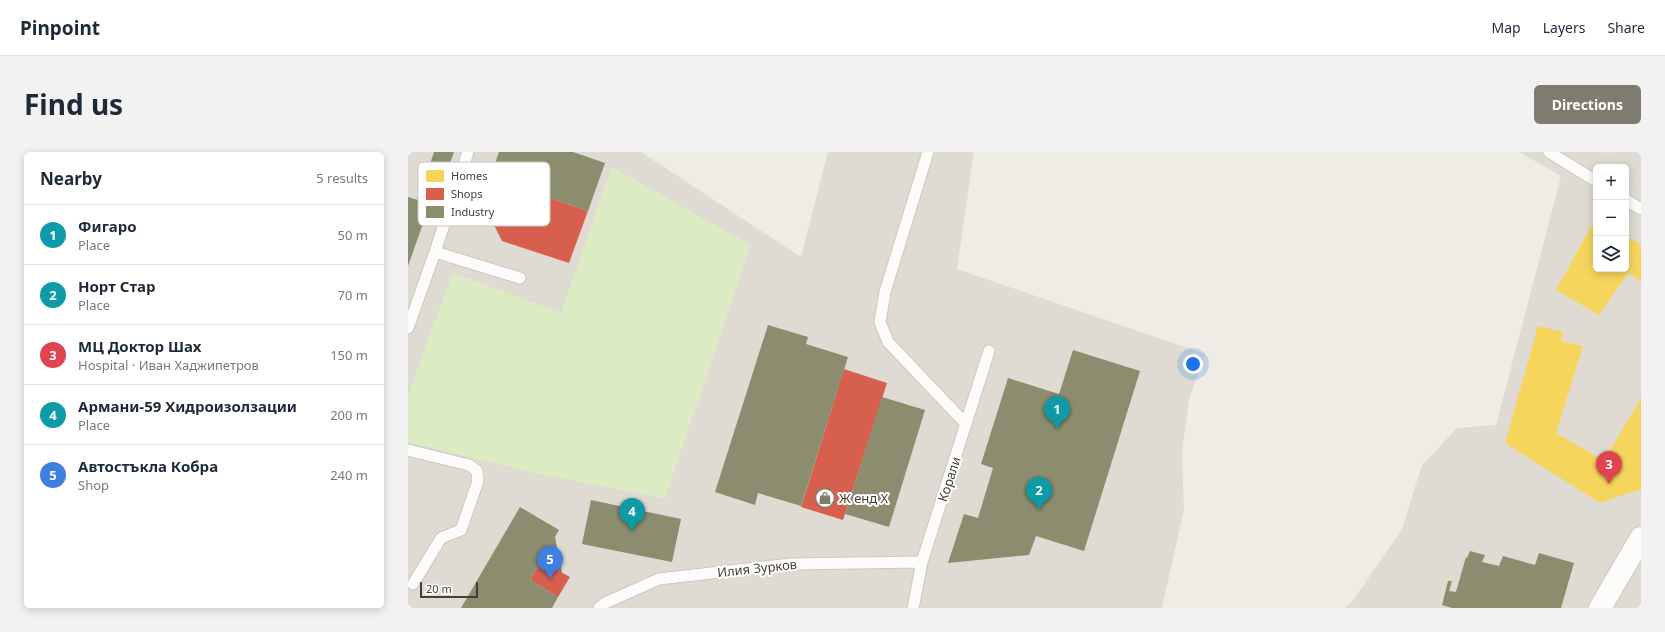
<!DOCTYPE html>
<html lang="en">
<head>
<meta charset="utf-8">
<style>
  body { margin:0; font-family:"Noto Sans",sans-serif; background:#f2f2f3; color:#1f2937 }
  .controls { position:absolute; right:12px; top:12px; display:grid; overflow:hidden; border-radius:6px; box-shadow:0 2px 10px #0003 }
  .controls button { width:36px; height:36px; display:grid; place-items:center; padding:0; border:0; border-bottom:1px solid #e0e1e3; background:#fff; color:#1f2937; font:20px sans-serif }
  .scale { position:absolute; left:12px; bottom:10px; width:58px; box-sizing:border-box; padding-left:4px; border:2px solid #453e32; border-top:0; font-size:11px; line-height:14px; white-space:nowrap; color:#453e32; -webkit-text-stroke:3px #fff; paint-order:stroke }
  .you { position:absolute; left:785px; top:212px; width:14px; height:14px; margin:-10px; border:3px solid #fff; border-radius:50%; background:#1a73e8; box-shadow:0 0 0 6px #1a73e833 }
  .badge { display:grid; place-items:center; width:26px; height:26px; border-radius:50%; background:#807b71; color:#fff; font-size:13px; font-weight:700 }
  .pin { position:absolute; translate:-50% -33px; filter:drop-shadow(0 1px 2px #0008) }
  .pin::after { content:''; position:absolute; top:21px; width:14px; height:12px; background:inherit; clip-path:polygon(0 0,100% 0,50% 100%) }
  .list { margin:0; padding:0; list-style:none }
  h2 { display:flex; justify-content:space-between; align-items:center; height:52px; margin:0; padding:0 16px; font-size:17px }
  h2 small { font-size:13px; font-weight:400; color:#747a83 }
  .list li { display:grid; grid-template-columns:26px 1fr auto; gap:12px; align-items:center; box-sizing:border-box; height:60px; padding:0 16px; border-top:1px solid #e0e1e3 }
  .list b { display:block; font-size:15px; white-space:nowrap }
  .list p { margin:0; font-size:13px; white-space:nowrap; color:#747a83 }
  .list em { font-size:13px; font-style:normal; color:#747a83 }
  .icon { flex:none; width:22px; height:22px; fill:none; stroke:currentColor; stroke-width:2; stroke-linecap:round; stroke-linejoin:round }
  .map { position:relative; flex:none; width:1233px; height:456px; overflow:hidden; border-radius:6px }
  header { display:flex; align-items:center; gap:24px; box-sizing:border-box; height:56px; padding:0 20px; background:#fff; border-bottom:1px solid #e0e1e3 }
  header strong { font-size:19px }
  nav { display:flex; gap:22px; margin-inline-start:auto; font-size:14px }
  .intro { display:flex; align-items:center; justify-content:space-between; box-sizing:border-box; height:96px; padding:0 24px }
  h1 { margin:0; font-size:28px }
  .button { padding:10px 18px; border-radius:6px; background:#807b71; color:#fff; font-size:14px; font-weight:700 }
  main { display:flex; gap:24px; padding:0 24px }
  aside { flex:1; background:#fff; border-radius:6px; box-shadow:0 2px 10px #0003 }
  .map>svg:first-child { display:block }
  .industrial { fill:#dfdbd3; fill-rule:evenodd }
  .green { fill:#dbecc2 }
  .homes { fill:#f6d55c }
  .shops { fill:#d6604d }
  .industry { fill:#8c8c6e }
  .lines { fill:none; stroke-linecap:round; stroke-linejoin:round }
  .service-casing { stroke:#cbc8c1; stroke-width:13 }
  .minor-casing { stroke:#cbc8c1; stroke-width:24 }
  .service { stroke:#fdfcfb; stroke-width:11 }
  .minor { stroke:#fdfcfb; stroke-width:22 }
  .labels { text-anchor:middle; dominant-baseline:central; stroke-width:4; stroke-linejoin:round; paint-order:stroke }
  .street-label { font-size:13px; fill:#453e32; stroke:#fff }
  .poi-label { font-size:13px; fill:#453e32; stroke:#fff; text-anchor:start }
  .key { fill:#fff; stroke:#c7c5c2; stroke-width:1 }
  .key-label { font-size:11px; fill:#453e32 }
</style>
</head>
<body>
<header>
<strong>Pinpoint</strong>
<nav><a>Map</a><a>Layers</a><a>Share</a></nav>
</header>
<div class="intro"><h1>Find us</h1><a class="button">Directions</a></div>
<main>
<aside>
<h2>Nearby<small>5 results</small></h2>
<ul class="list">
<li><span class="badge" style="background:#0f9aa8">1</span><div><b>Фигаро</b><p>Place</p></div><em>50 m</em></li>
<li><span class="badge" style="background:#0f9aa8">2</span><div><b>Норт Стар</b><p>Place</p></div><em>70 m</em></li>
<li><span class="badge" style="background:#e0444e">3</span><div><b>МЦ Доктор Шах</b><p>Hospital · Иван Хаджипетров</p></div><em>150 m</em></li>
<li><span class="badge" style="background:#0f9aa8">4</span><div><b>Армани-59 Хидроизолзации</b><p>Place</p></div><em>200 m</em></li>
<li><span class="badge" style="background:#3f7fe0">5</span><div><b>Автостъкла Кобра</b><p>Shop</p></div><em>240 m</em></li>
</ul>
</aside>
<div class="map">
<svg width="1233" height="456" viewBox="0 0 1233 456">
  <rect width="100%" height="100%" fill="#efece5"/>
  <!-- industrial -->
  <path class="industrial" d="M0 0H233L393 105 420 0H566L549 117 797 202 781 248 774 300 776 358 754 456H0Z
    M1111 0H1233V456H936L944 450 994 377 1014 313 1049 276 1088 273 1153 24ZM1188 15H1218V117H1188Z"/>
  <!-- green -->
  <path class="green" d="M204 15 342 93 257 346 113 318 0 290V243L45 121 153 161Z"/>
  <!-- homes -->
  <path class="homes" d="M1188 66V117H1218V84L1233 93V129L1220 121 1191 163 1148 138Z
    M1130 174 1155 180 1153 189 1175 194 1148 281 1196 309 1233 246V337L1192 351 1097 291Z"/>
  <!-- shops -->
  <path class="shops" d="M82 25 180 59 161 111 94 89 83 67 68 61Z
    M436 217 479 231 435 368 393 355Z
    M133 409 162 425 150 445 122 428Z"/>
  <!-- industry -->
  <path class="industry" d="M26 0H46L27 54 22 52 0 114V45L10 48Z
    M91 0H165L197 11 180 59 82 25Z
    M360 173 400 185 398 192 440 205 393 354 350 341 347 353 307 340Z
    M665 198 732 219 676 399 628 384 621 403 540 411 556 362 570 366 585 316 573 312 600 226 651 242Z
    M474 245 517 258 481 375 437 362Z
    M183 348 273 367 264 410 174 392Z
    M112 355 151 378 147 385 154 421 133 409 122 428 150 445 144 456H53Z
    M1062 399 1077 403 1074 410 1091 414 1095 404 1127 413 1131 401 1166 411 1153 456H1044L1034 453 1040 429H1044L1041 439 1048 440 1058 405 1059 406Z"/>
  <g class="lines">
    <!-- service casing -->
    <g class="service-casing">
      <path id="service" d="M520 0 477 140 472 170 480 190 558 272
        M1141 0 1188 29
        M1218 48 1233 57
        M27 100 112 126
        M0 176 27 100 60 0
        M0 298 61 313 69 319 70 329 53 378 33 386 5 432
        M191 456 197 451 251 427 383 412 514 410
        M505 456 514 410 581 199"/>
    </g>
    <!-- minor casing -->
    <g class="minor-casing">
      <path id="minor" d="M1192 456 1233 386"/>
    </g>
    <!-- service -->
    <use href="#service" class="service"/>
    <!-- minor -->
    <use href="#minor" class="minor"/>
  </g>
  <!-- icons -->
  <defs>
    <g id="shop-ring" transform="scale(1)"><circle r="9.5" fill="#fff" stroke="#807b71" stroke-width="1.5"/><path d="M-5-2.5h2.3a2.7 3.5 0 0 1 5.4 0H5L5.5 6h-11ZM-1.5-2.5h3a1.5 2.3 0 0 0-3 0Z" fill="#807b71"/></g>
  </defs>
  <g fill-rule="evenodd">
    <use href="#shop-ring" x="417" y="346"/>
  </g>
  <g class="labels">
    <!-- street labels -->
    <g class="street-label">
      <text transform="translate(541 327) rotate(-72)">Корали</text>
      <text transform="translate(349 416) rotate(-6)">Илия Зурков</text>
    </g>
    <!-- poi labels -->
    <g class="poi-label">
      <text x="431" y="346">Ж енд Х</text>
    </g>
  </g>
  <!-- legend -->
  <rect x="10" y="10" width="132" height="64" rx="6" class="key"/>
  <rect x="18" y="18" width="18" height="12" fill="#f6d55c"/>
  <rect x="18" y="36" width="18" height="12" fill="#d6604d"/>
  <rect x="18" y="54" width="18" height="12" fill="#8c8c6e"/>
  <g class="key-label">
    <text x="43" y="28">Homes</text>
    <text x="43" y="46">Shops</text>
    <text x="43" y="64">Industry</text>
  </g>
</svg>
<div class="controls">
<button>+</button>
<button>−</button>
<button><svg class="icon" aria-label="layers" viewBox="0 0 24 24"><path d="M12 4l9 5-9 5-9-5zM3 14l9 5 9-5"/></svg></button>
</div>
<div class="scale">20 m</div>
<div class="you"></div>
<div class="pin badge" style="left:649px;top:277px;background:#0f9aa8">1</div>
<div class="pin badge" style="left:631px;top:358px;background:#0f9aa8">2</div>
<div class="pin badge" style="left:1201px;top:332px;background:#e0444e">3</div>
<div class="pin badge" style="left:224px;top:379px;background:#0f9aa8">4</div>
<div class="pin badge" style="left:142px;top:427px;background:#3f7fe0">5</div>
</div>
</main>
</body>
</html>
